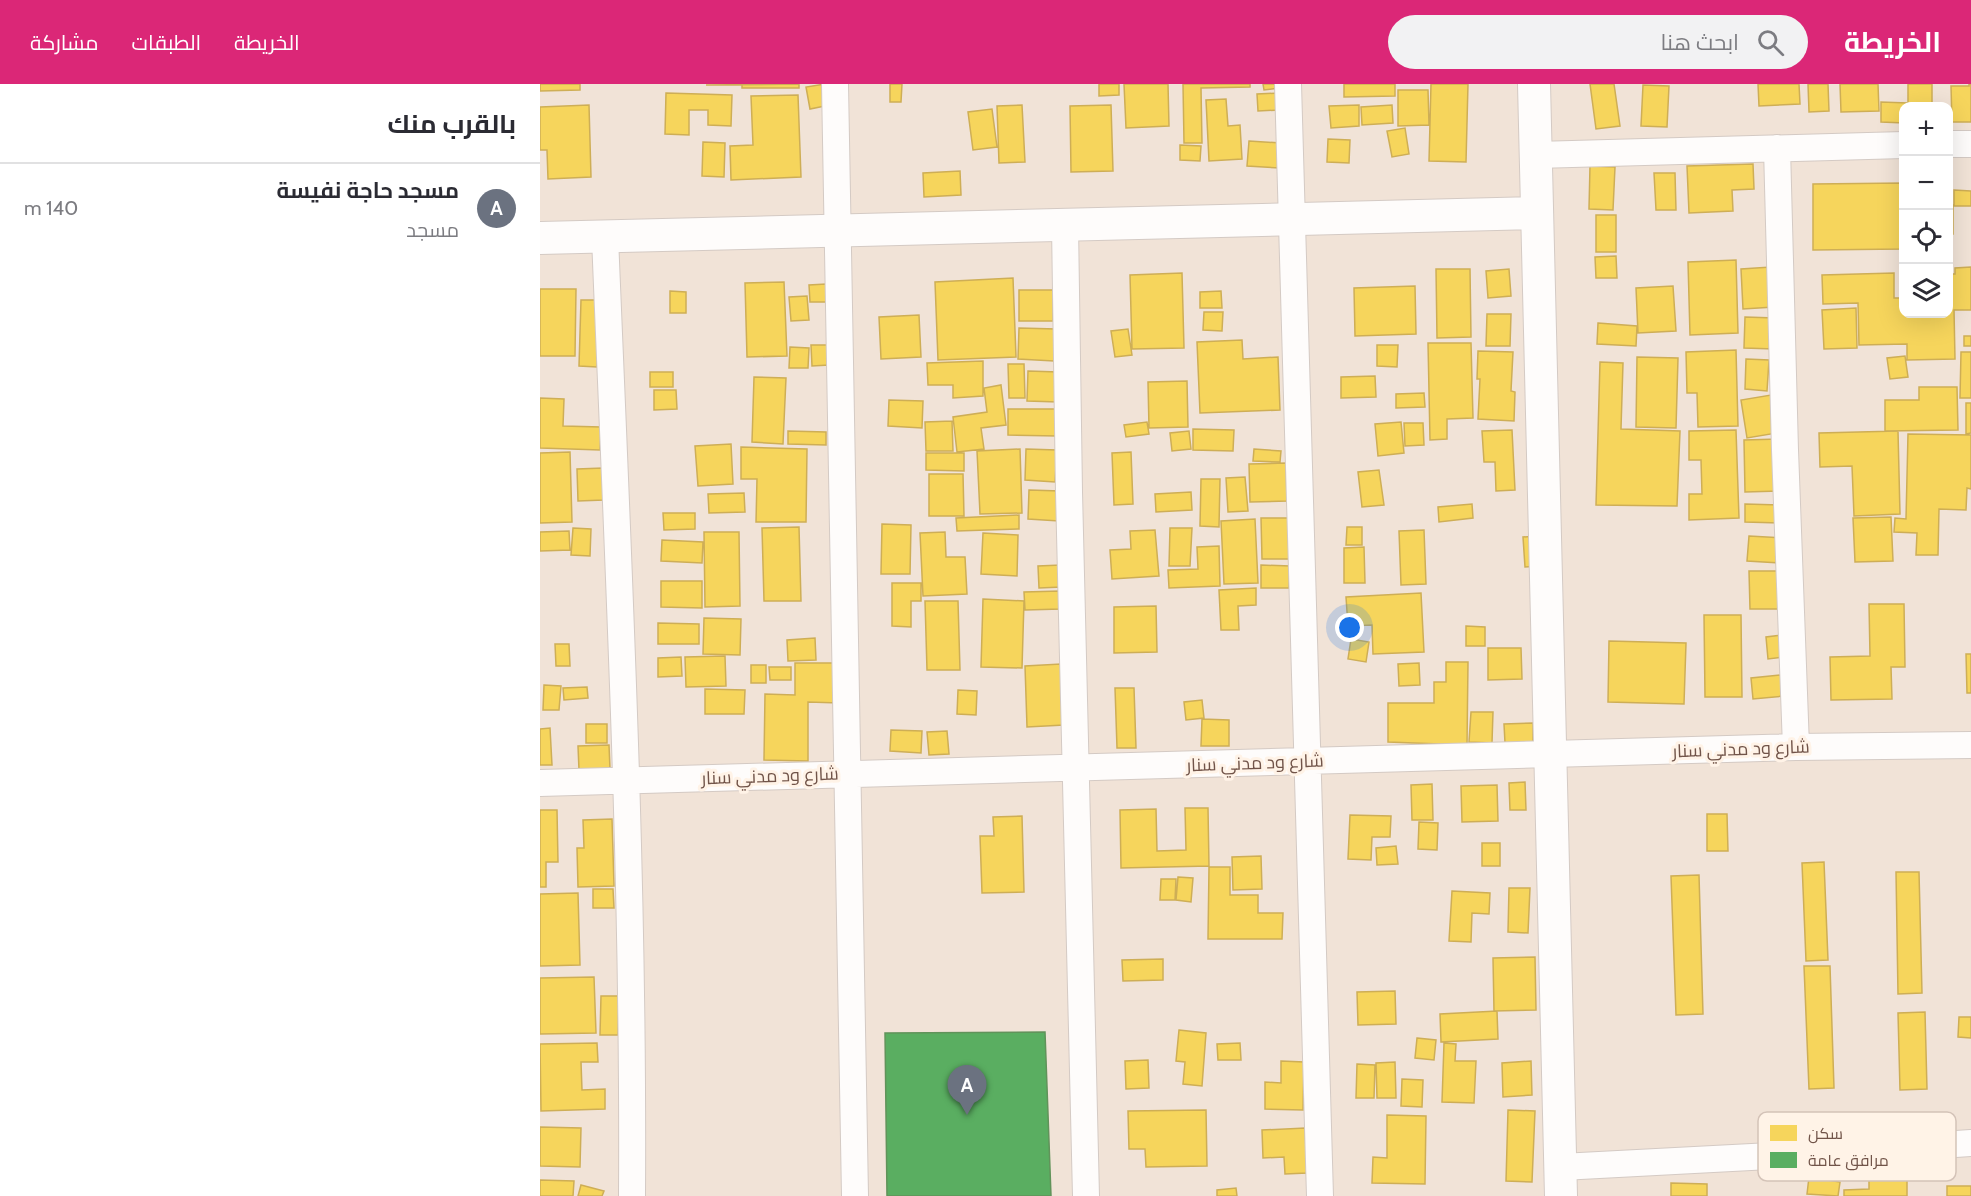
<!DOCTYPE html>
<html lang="ar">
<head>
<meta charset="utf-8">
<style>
  body { margin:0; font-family:Cabin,Cairo,sans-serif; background:#f2f2f3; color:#2b2b33; direction:rtl }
  .controls { position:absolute; right:18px; top:18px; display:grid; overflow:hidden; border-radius:12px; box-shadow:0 6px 24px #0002 }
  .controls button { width:54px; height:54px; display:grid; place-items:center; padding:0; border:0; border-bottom:2px solid #e1e1e2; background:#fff; color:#2b2b33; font:30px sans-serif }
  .you { position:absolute; left:810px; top:544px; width:21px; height:21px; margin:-15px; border:4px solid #fff; border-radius:50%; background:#1a73e8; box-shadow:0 0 0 9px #1a73e833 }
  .badge { display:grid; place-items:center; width:39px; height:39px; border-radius:50%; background:#db2777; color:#fff; font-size:20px; font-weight:700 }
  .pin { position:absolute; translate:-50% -50px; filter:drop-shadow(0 2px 3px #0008) }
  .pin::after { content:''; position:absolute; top:32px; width:21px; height:18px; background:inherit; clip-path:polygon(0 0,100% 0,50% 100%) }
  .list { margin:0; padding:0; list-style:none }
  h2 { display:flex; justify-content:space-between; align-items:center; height:78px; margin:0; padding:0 24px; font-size:26px }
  h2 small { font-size:20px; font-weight:400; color:#7c7c81 }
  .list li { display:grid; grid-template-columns:39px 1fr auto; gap:18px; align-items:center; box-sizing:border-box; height:90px; padding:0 24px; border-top:2px solid #e1e1e2 }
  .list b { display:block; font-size:22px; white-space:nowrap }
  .list p { margin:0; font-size:20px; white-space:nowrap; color:#7c7c81 }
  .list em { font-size:20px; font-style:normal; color:#7c7c81 }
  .icon { flex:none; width:33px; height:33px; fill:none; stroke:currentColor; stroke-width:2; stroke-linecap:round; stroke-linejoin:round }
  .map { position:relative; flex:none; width:1431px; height:1112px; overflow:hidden; direction:ltr }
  header { display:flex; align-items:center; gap:36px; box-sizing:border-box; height:84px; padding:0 30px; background:#db2777; color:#fff }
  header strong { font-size:28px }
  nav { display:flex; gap:33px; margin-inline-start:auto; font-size:21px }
  .search { width:420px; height:54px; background:#f2f2f3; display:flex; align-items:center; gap:15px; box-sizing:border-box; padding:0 21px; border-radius:33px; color:#7c7c81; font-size:22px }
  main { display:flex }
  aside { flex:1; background:#fff }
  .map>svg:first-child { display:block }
  .residential { fill:#f1e3d7; fill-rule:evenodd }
  .homes { fill:#f6d55c; stroke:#ceae56; stroke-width:1.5 }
  .public { fill:#5aae61; stroke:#61935a; stroke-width:1.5 }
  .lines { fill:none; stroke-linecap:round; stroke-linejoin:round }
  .minor-casing { stroke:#d4cac4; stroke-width:28 }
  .tertiary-casing { stroke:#d4cac4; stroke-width:34 }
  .minor { stroke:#fefcfb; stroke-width:26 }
  .tertiary { stroke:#fefcfb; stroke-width:32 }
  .labels { text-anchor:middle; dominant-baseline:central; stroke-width:6; stroke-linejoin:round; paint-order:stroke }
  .street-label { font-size:18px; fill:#715449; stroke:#fff3e7 }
  .key { fill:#fff3e7; stroke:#d4c3b8; stroke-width:1.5 }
  .key-label { font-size:16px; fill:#715449 }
</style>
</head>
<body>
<header>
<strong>الخريطة</strong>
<div class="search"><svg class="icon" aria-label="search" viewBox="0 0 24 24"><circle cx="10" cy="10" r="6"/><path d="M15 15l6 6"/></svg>ابحث هنا</div>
<nav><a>الخريطة</a><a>الطبقات</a><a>مشاركة</a></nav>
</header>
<main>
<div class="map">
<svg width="1431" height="1112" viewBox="0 0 1431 1112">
  <rect width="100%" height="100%" fill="#f5eee7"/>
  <!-- residential -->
  <path class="residential" d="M0 0H1431V1112H0ZM1364 22H1408V230H1364Z"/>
  <!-- homes -->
  <path class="homes" d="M0 0H40V6L0 7Z
    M259 0V4H202V1H166Z
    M285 0 290 21 270 25 266 3Z
    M350 0H362L361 18H350Z
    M559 0H579V11L559 12Z
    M584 0H628L629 42 586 44Z
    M643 0H710V3L661 4 662 59H644Z
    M723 0H739V4L724 6Z
    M804 0H855V12L804 13Z
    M891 0H928L926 78 889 77Z
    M1050 0H1074L1080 42 1056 45Z
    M1218 0H1259L1260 20 1219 22Z
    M1268 0H1288L1289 27 1269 28Z
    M1300 0H1338L1339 27 1301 28Z
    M1368 0H1392V22H1364V39L1341 38V18L1368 19Z
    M1429 0H1431V38H1412L1411 2H1429Z
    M1103 1 1129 2 1127 43 1101 42Z
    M858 6H888L889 41 858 42Z
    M126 9 192 11 191 42 168 41V26H149V51L125 50Z
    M739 9 740 26 718 27 717 10Z
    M258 11 261 93 191 96 190 62 213 61 211 12Z
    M686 15 688 42 700 41 702 75 669 77 666 16Z
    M49 21 51 93 8 95 7 66H0V23Z
    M482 21 485 78 459 79 457 22Z
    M571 21 573 87 531 88 530 22Z
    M819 21V42L791 44 789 22Z
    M852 21 853 39 822 41 821 23Z
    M452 25 457 63 433 66 428 28Z
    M865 44 869 70 852 73 847 47Z
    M788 55 810 56 809 79 787 78Z
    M709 57 741 59 740 84 707 82Z
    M163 58 185 59 184 93 162 92Z
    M640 61 661 62 660 77 640 76Z
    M1213 80 1214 105 1192 106 1193 127 1149 129 1147 82Z
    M1050 82 1075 83 1073 126 1049 125Z
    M1408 82H1411L1412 118H1408Z
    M420 87 421 111 384 113 383 89Z
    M1114 89H1135L1136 126H1116Z
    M1364 99 1362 165 1273 166V100Z
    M1414 106 1431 107V122H1414Z
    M1408 121H1413V150H1408Z
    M1056 131H1076V168H1056Z
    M1076 172 1077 194H1056L1055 173Z
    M1196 176 1198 249 1150 251 1148 178Z
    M1231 183 1234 223 1203 225 1201 185Z
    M1431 183V226H1414L1415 275 1367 276V260L1319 261 1318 219 1283 220 1282 191 1354 189V214H1364V230H1408V190H1415V184Z
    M896 185H930L931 253 897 254Z
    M969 185 971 212 948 214 946 187Z
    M642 189 644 264 592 265 590 191Z
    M473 194 476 273 398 276 395 198Z
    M244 198 247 272 207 273 205 199Z
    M286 200 287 218H270L269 201Z
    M875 202 876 250 815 252 814 204Z
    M1133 202 1136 247 1098 249 1096 204Z
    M0 205H36L35 272H0Z
    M479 206H513V237H479Z
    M130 207 146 208V229H130Z
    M681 207 682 224H660V208Z
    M267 212 269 236 251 237 249 213Z
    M41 216H59L57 283 39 282Z
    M1316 224 1317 264 1284 265 1282 226Z
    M664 228H683L682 247 663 246Z
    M947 230H971L970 262H946Z
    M379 231 381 273 341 275 339 233Z
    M1205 233 1235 234 1234 265 1204 264Z
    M1058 239 1097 242 1096 262 1057 260Z
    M479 244 516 245 514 277 478 275Z
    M588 245 592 271 575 273 571 247Z
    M1424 252H1431V262H1424Z
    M702 256 703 275 738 273 740 326 660 329 657 258Z
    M888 259H931L933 334 907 335V355L890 356Z
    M271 261H289V281L272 282Z
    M837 261H858L857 283 837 282Z
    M250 263 269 264 268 284H249Z
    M1196 266 1198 342 1158 343 1157 309H1147L1146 268Z
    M938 267 973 268 971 307 975 308 974 337 938 335 940 295H937Z
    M1421 268H1431V314H1420Z
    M1365 272 1368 293 1350 295 1347 274Z
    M1097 273 1138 274 1136 344 1096 343Z
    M1206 275 1229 276 1227 307 1205 305Z
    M443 277V312L413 314V301H388L387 279Z
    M1060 278 1083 279 1081 345 1140 347 1137 422 1056 421Z
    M468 280H484L485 314H469Z
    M488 287 518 288V318L487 317Z
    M110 288H133V303H110Z
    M835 292 836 313 801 314V293Z
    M214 293 246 294 243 360 212 358Z
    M647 297 648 343 609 344 608 298Z
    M461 301 466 341 441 344 444 365 417 368 413 333 447 328 444 304Z
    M1379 303H1417L1418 346 1345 347V316H1379Z
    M114 306H136L137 325 114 326Z
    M884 309 885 323 856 324V310Z
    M1231 311 1237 349 1207 354 1201 316Z
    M0 314 24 315 23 342 61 343 60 366 0 364Z
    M349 316 383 317 382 344 348 342Z
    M1426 319H1431V349L1426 350Z
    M468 325H517V352L468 351Z
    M412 337 413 367H386L385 338Z
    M607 338 609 350 586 353 584 341Z
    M861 338 864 369 838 372 835 340Z
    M864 339H883L884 361 865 362Z
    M653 345 694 346 693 367 653 366Z
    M972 346 975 406 956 407 955 378H944L942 347Z
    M1196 346 1199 434 1149 436V410H1162L1161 376H1149V347Z
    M248 347 286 348V361L248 360Z
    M649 347 651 365 632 367 630 349Z
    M1358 347 1360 430 1314 432 1312 382 1280 383 1279 349Z
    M1368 350 1431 351V405L1427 404 1426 426 1399 425 1398 471H1376L1377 449 1354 448 1355 434 1366 435Z
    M1239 355 1241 407 1205 408 1204 356Z
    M191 360 193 400 158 402 155 362Z
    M201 363 267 365 266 438H216L217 395H201Z
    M480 365 482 429 440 430 437 367Z
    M486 365 517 366 515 398 485 396Z
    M714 365 741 367 740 378 713 377Z
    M30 368 32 438 0 439V369Z
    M591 368 593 420 574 421 572 369Z
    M386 369H424V387L386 386Z
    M746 379 747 417 710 418 709 380Z
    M63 384 64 416 38 417 37 385Z
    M839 386 844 421 822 423 818 388Z
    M389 390H423L424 432H389Z
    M705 393 708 427 688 428 686 394Z
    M661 395H680L679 443 660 442Z
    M489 406 520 407 519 437 488 435Z
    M651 408 652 426 616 428 615 410Z
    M204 409 205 428 169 429 168 410Z
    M932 420 933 434 899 438 898 423Z
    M1205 420 1242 421 1241 439 1205 438Z
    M123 429H155V445L124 446Z
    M479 431V445L417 447 416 434Z
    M1351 433 1353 477 1315 478 1313 434Z
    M721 434H748L749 475H722Z
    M715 435 718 499 684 500 681 437Z
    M342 440 371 441 370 490H341Z
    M259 443 261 517H224L222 444Z
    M807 443H822V461H806Z
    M33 444 51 445 50 472 31 471Z
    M630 444H652L650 482H629Z
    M615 446 619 492 572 495 570 466 591 465 590 447Z
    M884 446 886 500 861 501 859 447Z
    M29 447 30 466 0 467V448Z
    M164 448H199L200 522 165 523Z
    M405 448 406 473H425L427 510 383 512 380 449Z
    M443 449 478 451 477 492 441 490Z
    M998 452 1000 482 985 483 983 453Z
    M1209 452 1243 454 1241 479 1207 477Z
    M122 456 163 458 162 479 121 477Z
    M679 462 680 502 629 504 628 486 658 485 657 463Z
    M824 463 825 499H804V464Z
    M521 481 522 503 499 504 498 482Z
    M721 481 750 482 749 504H721Z
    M1209 487H1239V525H1210Z
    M121 497H162V524L121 523Z
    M352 499H381V517H371V543L352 542Z
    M716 504V521L698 522 699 546H681L679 506Z
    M520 507 521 525 485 526 484 508Z
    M881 509 884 568 833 570 832 541 808 542 806 513Z
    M443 515 484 517 482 584 441 583Z
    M385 517H418L420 586H387Z
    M1329 520H1364L1365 583H1351L1352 615 1291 616 1290 573 1330 572Z
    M616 522 617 568 574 569V523Z
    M1164 531H1201L1202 613H1165Z
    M164 534 201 535 200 571 163 570Z
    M118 539 159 540V560H118Z
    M926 542 945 543V562H926Z
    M1242 551 1244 573 1228 575 1226 553Z
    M275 554 276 576 248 577 247 556Z
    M811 555 829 558 826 578 808 575Z
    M1069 557 1146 559 1144 620 1068 618Z
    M15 560H29L30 582H16Z
    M948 564H981L982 595 948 596Z
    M1426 570H1431V609H1427Z
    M185 572 186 602 146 603 145 573Z
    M141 573 142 592 118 593V574Z
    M906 578H928L927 661 848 658V619H894V598H906Z
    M255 579H300L299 619 268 618V677L224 676 225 610 255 611Z
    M879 579 880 601 859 602 858 580Z
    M521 580 524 641 487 643 485 582Z
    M211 581H226V599H211Z
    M229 583H251V596H230Z
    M1241 591 1244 612 1213 615 1211 594Z
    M4 601 21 602 19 626H3Z
    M47 603 48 614 24 616 23 604Z
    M575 604H594L596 664H577Z
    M165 605 205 606 204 630H165Z
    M418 606 437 607 436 631 417 630Z
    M662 616 664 634 646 636 644 618Z
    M931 628H953L952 659 929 658Z
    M662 635 689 636V662H661Z
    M993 639V658L965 659 964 640Z
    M46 640H67V659H46Z
    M10 644 12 681H0V645Z
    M351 646 382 647 381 669 350 667Z
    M407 647 409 670 389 671 387 648Z
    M69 661 70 685 39 686 38 662Z
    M985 698 986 726H970L969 699Z
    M892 700 893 736H872L871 701Z
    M957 701 958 737 922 738 921 702Z
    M645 724H668L669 782 581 784 580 726 616 725 617 767 646 766Z
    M0 726H17L18 778H6V803H0Z
    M1167 730H1187L1188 767H1167Z
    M810 731 851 732 850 753H832L831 776 808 775Z
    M482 732 484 808 442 809 440 752H454L453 733Z
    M72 735 74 802 38 803 37 764H44L43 736Z
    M879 738 898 739 897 766 878 765Z
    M942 759H960V782H942Z
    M856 762 858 780 837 781 836 764Z
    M721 772 722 805 693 806 692 773Z
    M1284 778 1288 876 1266 877 1262 779Z
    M669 783H690V811H718V829H743L742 855H668Z
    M1356 788H1379L1382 909 1358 910Z
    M1159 791 1163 930 1136 931 1131 792Z
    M638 793 653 794 651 818 636 816Z
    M621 795H636L635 816H620Z
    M969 804H990L988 849 968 848Z
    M53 805H73L74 824H53Z
    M912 807 950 809 949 830 932 829 931 858 909 857Z
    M38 809 40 881 0 882V810Z
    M995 873 996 926 954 927 953 874Z
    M623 875V896L583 897 582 876Z
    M1264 882H1290L1294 1004 1269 1005Z
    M54 893 56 949 0 950V894Z
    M855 907 856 940 818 941 817 908Z
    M61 912H79L78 951H60Z
    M957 927 958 955 901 958 900 930Z
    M1385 928 1387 1005 1360 1006 1358 929Z
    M1419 933H1431V954L1418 953Z
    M639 946 666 949 662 1002 643 1000 645 978 636 977Z
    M877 954 896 956 894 976 875 974Z
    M57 959 58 978H41L42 1006 65 1005V1025L1 1027 0 960Z
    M700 959 701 976H678L677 960Z
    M904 959 916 960 915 977H936L934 1019 902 1018Z
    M608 976 609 1004 586 1005 585 977Z
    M741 977 764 978 763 1026 725 1025V998L741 999Z
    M991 977 992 1011 963 1013 962 979Z
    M855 978 856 1014H837L836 979Z
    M817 980 835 981 834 1014H816Z
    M862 995 883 996 882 1023 861 1022Z
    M666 1026 667 1082 606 1083 605 1065H589L588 1027Z
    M968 1026 995 1027 992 1098 966 1097Z
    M847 1031 886 1032 885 1100 832 1099 833 1073 847 1074Z
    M0 1043 41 1044 40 1083 0 1082Z
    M765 1044 767 1089 745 1090 744 1073 723 1074 722 1046Z
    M1367 1091V1112H1304V1106L1329 1105V1093Z
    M1269 1093 1300 1098 1298 1112 1267 1110Z
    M0 1096 34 1097 33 1112H0Z
    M1131 1099 1167 1100V1112H1131Z
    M41 1101 64 1107 62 1112H38Z
    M1407 1102H1431V1112H1407Z
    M696 1104 697 1112H677V1106Z"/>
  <!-- public -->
  <path class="public" d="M505 948 511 1112H347L345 949Z"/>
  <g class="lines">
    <!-- minor casing -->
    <g class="minor-casing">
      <path id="minor" d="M295 0 315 1112
        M748 0 780 1112
        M1408 60H1431
        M1237 64 1245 366 1256 663
        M996 71 1364 61
        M525 141 529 408 546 1112
        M65 153C78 473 94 792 92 1112
        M0 699 1256 663 1431 661
        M1021 1083 1267 1070 1431 1059"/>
    </g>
    <!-- tertiary casing -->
    <g class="tertiary-casing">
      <path id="tertiary" d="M994 0 1021 1112
        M0 154 997 129"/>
    </g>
    <!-- minor -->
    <use href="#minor" class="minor"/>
    <!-- tertiary -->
    <use href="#tertiary" class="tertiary"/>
  </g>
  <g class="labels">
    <!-- street labels -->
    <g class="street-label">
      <text transform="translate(1201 665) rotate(-2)">شارع ود مدني سنار</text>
      <text transform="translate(715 679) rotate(-2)">شارع ود مدني سنار</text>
      <text transform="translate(230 692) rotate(-2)">شارع ود مدني سنار</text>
    </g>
  </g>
  <!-- legend -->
  <rect x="1218" y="1028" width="198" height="69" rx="9" class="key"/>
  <rect x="1230" y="1041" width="27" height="16" fill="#f6d55c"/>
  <rect x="1230" y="1068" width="27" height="16" fill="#5aae61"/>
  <g class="key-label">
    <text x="1268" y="1055">سكن</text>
    <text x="1268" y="1082">مرافق عامة</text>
  </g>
</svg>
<div class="controls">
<button>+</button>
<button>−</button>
<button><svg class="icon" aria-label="locate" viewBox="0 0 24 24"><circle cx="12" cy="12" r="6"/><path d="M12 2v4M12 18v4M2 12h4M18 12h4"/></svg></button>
<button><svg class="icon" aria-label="layers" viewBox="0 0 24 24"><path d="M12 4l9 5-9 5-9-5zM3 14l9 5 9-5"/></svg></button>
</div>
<div class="you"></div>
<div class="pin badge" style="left:427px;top:1031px;background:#6b7280">A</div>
</div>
<aside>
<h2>بالقرب منك<small></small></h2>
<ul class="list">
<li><span class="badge" style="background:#6b7280">A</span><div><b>مسجد حاجة نفيسة</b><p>مسجد</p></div><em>140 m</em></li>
</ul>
</aside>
</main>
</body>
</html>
